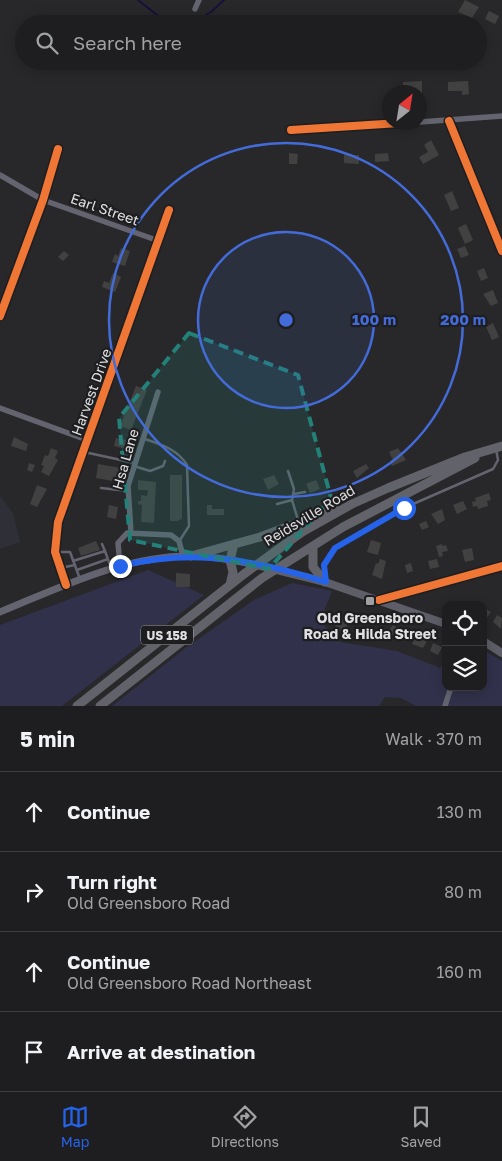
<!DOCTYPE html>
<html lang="en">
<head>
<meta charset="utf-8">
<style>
  body { margin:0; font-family:"Golos Text",sans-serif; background:#2b2b2d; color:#f1f3f6 }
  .controls { position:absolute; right:15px; bottom:15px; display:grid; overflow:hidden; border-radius:10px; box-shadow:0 2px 12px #0003 }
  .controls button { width:45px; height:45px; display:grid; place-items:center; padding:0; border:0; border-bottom:1px solid #3c3c3e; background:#1e1e20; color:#f1f3f6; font:25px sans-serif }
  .compass { position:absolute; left:382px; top:85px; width:45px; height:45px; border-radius:50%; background:#1e1e20; box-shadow:0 2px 12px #0003; rotate:30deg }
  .stop { position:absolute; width:15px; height:15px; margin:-11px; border:4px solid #2563eb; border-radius:50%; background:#fff }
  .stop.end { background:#2563eb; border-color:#fff; box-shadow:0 1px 5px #0008 }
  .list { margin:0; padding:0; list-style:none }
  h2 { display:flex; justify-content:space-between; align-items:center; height:65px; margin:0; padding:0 20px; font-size:21px }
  h2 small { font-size:16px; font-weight:400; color:#a1a2a5 }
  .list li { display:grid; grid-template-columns:32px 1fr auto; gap:15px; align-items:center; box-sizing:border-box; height:80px; padding:0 20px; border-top:1px solid #3c3c3e }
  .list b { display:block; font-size:19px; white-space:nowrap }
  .list p { margin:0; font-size:16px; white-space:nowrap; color:#a1a2a5 }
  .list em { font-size:16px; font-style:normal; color:#a1a2a5 }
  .icon { flex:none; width:28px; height:28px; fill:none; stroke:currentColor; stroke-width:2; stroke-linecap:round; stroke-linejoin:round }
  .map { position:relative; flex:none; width:502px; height:706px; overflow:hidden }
  .search { position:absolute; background:#1e1e20; box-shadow:0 2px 12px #0003; left:15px; right:15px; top:15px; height:55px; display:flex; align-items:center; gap:12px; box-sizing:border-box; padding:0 18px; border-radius:28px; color:#a1a2a5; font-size:19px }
  .sheet { height:385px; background:#1e1e20 }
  nav { display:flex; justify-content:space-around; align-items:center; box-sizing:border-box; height:70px; border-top:1px solid #3c3c3e; background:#1e1e20; font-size:14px; color:#a1a2a5 }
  nav a { display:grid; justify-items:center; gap:2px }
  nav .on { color:#2563eb }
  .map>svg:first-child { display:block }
  .built { fill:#2f2f38 }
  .green { fill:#32314b }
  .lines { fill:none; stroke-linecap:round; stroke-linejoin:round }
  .stream { stroke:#190f3b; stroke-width:2 }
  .building { fill:#414142 }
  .service { stroke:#646470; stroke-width:2.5 }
  .minor { stroke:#646470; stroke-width:5.5 }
  .tertiary { stroke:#646470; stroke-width:7 }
  .secondary { stroke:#5e5e68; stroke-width:8 }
  .trunk { stroke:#62626a; stroke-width:9 }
  .cycleway-casing { stroke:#1e1e21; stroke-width:11 }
  .cycleway { stroke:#f07635; stroke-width:8 }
  .route { stroke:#2563eb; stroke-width:6 }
  .marked { fill:#24817a; fill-opacity:0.2; stroke:#24817a; stroke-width:4; stroke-dasharray:10 6; stroke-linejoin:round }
  .ring { fill:none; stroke:#446bda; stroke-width:2.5 }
  .poi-dot { fill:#a0a0a2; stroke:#1e1e21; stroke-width:2 }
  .labels { text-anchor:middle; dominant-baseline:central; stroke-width:4.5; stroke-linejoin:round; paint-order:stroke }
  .shield { fill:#1e1e21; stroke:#a6a6a9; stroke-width:1 }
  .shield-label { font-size:12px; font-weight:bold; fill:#e0e0e3 }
  .street-label { font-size:14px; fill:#e0e0e3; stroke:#1e1e21 }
  .poi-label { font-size:14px; font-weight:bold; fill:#e0e0e3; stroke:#1e1e21 }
  .centre { fill:#446bda; stroke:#1e1e21; stroke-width:2.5 }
  .ring-label { font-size:15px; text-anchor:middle; font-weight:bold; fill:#446bda; stroke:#1e1e21; stroke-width:4.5; stroke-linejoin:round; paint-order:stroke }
</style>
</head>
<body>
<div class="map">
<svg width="502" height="706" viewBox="0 0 502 706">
  <rect width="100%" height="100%" fill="#28282a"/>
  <!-- built -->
  <path class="built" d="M0 496 13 513 20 542 0 549Z"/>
  <!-- green -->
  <path class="green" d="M148 570 204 595 62 706H0V625Z
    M292 583 332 591 320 621 340 642 397 651 440 668 446 656V687H483V650L502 661V706H416L401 698 385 697 379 706H112L187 647 254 600Z"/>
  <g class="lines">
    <!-- stream -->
    <path class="stream" d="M138 0 161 18 172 24
      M191 24 211 12 224 0"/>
  </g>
  <!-- building -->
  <path class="building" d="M465 0 479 7 472 18 458 12Z
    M489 11 499 16 495 24 485 19Z
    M422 81V93L407 91V87H403V82Z
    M468 81 469 94 462 95V91H448V82Z
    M431 140 439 155 423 164 419 157 428 152 424 145Z
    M289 153 298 154 297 164H289Z
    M388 153 389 161 375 162V154Z
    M344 155H359V164L344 163Z
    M452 191 459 208 451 211 444 195Z
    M466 224 473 240 465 244 458 228Z
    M465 246 469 255 461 258 457 249Z
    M121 248 130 251 125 266 112 262 115 254 118 256Z
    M64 251 69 255 63 261 58 257Z
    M484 268 488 278 481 281 477 271Z
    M113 273 121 277 115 292 102 287 104 281 109 283Z
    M493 290 498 303 491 306 483 294Z
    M493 323 499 337 492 340 486 327Z
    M136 386 147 390 131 430 120 426Z
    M14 437 28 444 26 451 11 446Z
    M116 438 132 441 130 450 114 446Z
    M51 448 58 451 55 458 58 460 49 476 41 472 44 466 41 465 45 455 48 456Z
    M398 448 406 460 392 466 390 461 393 460 389 452Z
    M29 463 35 465 32 472 27 470Z
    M98 464 126 469 123 483 96 478Z
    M366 464 369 468 357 478 353 471Z
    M170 475H182V519L177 521H170Z
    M274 475 279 484 268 490 263 479Z
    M138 480 156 482 154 523 141 522 142 505 138 504V501H141V495L147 496 148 490H138Z
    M316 480 320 489 310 493 306 484Z
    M37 485 47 489 37 507 30 504Z
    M489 493 491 500 487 501 488 506 478 509 477 506 473 507 472 502 476 501 475 498Z
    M463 501 467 509 457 514 453 505Z
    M109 505 118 507 116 519 107 517Z
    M207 505H212V509H224V515H207Z
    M442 509 445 520 438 524 431 514Z
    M426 521 429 527 422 530 419 524Z
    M371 540 381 543 378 555 367 552Z
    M96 541 100 550 81 556 78 548Z
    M442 544V546L446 545 448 551 442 552 443 556 439 557 436 546Z
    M472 548 474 560 465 562 462 550Z
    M380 559 386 561 382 579 372 575 376 563 378 564Z
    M437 559 439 567 430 569 428 561Z
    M411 563 413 571 407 573 405 565Z
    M176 573 190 574V587H176Z
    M483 607 491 612 486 619 483 617Z
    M497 615 502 618 501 629 493 622Z
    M339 617 349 622 344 631 341 629 339 633 336 631 338 628 335 626Z
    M393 625 401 630 397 638 387 633Z
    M416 636 427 641 423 648 412 644Z
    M433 643 442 647 438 655 430 651Z"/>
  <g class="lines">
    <!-- service -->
    <path class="service" d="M145 439C162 445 177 449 187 465L189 526 180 540
      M84 452 135 463
      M134 466 150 471 163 466 165 461
      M288 471 294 489 292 500 298 520
      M101 488 128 491
      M294 494 305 492
      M277 504 292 500
      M102 544 105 551
      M57 552H70L80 579
      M73 561 105 551 111 568
      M60 568 75 565
      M77 570 108 559
      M325 576 324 565 329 554 349 539 404 508 493 469 498 460 496 449"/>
    <!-- minor -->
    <path class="minor" d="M195 9 199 0
      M449 121 502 251
      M420 122 502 116
      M291 130 415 122
      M0 175 43 200 159 241
      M0 316 43 200 58 149
      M0 408 87 440
      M131 533 128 486 158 392
      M120 566 118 543 127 533 171 535 179 541 183 556
      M66 585 55 552 58 522 169 210
      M379 600 502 566
      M445 706 451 687"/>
    <!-- tertiary -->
    <path class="tertiary" d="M0 612C61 587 125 555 193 556 214 556 235 561 257 565"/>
    <!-- secondary -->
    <path class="secondary" d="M257 565 325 582 446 624
      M483 641 502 653"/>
    <!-- trunk -->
    <path class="trunk" d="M313 546V567L325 582
      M191 556 260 537 335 509
      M230 585 233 572 230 560 234 544
      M77 706 244 574 302 532 352 504 388 488 465 457 502 446
      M100 706 262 578 343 527 475 458"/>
    <!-- cycleway casing -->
    <g class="cycleway-casing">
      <path id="cycleway" d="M449 121 502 251
        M291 130 415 122
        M0 316 43 200 58 149
        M66 585 55 552 58 522 169 210
        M379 600 502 566"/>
    </g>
    <!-- cycleway -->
    <use href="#cycleway" class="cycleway"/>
  </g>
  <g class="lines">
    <!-- route -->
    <path class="route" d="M120 566C195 548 254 560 326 582L324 565 335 548 404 508"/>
  </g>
  <!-- marked area -->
  <path class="marked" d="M189 333 298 375 331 498 269 569 130 540 119 418Z"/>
  <!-- distance rings -->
  <circle cx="286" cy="320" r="88" fill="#446bda" fill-opacity=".12"/>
  <g class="ring">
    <circle cx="286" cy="320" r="88"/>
    <circle cx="286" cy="320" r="177"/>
  </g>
  <!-- markers -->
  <rect class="poi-dot" x="365" y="596" width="10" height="10" rx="2.5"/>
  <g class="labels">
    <!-- shield labels -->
    <rect class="shield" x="141" y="625.5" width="52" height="19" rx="4"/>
    <g class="shield-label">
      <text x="167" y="635">US 158</text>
    </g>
    <!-- street labels -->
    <g class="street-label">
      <text transform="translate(105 209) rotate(19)">Earl Street</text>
      <text transform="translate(91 392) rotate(-70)">Harvest Drive</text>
      <text transform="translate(125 459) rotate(-74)">Hsa Lane</text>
      <text transform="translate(309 515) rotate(-31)">Reidsville Road</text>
    </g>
    <!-- poi labels -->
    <g class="poi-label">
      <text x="370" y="617">Old Greensboro<tspan x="370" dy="16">Road &amp; Hilda Street</tspan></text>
    </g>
  </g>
  <circle cx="286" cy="320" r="8" class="centre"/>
  <g class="ring-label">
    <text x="374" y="325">100 m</text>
    <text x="463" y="325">200 m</text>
  </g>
</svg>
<div class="controls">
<button><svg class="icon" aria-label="locate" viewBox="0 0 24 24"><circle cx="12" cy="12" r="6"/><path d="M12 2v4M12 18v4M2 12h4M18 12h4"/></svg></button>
<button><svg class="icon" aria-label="layers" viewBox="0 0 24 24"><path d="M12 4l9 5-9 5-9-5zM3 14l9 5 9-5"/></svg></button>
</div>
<svg class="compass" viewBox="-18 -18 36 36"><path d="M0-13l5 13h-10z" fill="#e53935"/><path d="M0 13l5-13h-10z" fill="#a1a2a5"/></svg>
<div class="stop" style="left:404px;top:508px"></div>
<div class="stop end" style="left:120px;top:566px"></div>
<div class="search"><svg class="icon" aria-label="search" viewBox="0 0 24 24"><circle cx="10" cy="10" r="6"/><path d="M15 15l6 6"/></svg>Search here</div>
</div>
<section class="sheet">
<h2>5 min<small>Walk · 370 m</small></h2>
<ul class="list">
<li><svg class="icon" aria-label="ahead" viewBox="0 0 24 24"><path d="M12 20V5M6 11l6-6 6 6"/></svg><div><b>Continue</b></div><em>130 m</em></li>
<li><svg class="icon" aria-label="right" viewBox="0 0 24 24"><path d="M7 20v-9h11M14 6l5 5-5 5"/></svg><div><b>Turn right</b><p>Old Greensboro Road</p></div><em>80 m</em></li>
<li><svg class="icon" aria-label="ahead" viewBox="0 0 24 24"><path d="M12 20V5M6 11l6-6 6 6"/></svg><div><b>Continue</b><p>Old Greensboro Road Northeast</p></div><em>160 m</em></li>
<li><svg class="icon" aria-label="arrive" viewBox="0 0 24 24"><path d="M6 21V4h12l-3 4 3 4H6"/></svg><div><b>Arrive at destination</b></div></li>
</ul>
</section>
<nav>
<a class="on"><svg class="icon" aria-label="map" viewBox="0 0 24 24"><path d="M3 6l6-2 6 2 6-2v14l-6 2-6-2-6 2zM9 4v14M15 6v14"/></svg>Map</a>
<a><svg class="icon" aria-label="directions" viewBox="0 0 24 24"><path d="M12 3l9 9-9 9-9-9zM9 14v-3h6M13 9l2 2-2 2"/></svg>Directions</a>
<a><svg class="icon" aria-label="saved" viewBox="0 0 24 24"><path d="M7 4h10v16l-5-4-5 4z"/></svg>Saved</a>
</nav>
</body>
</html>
